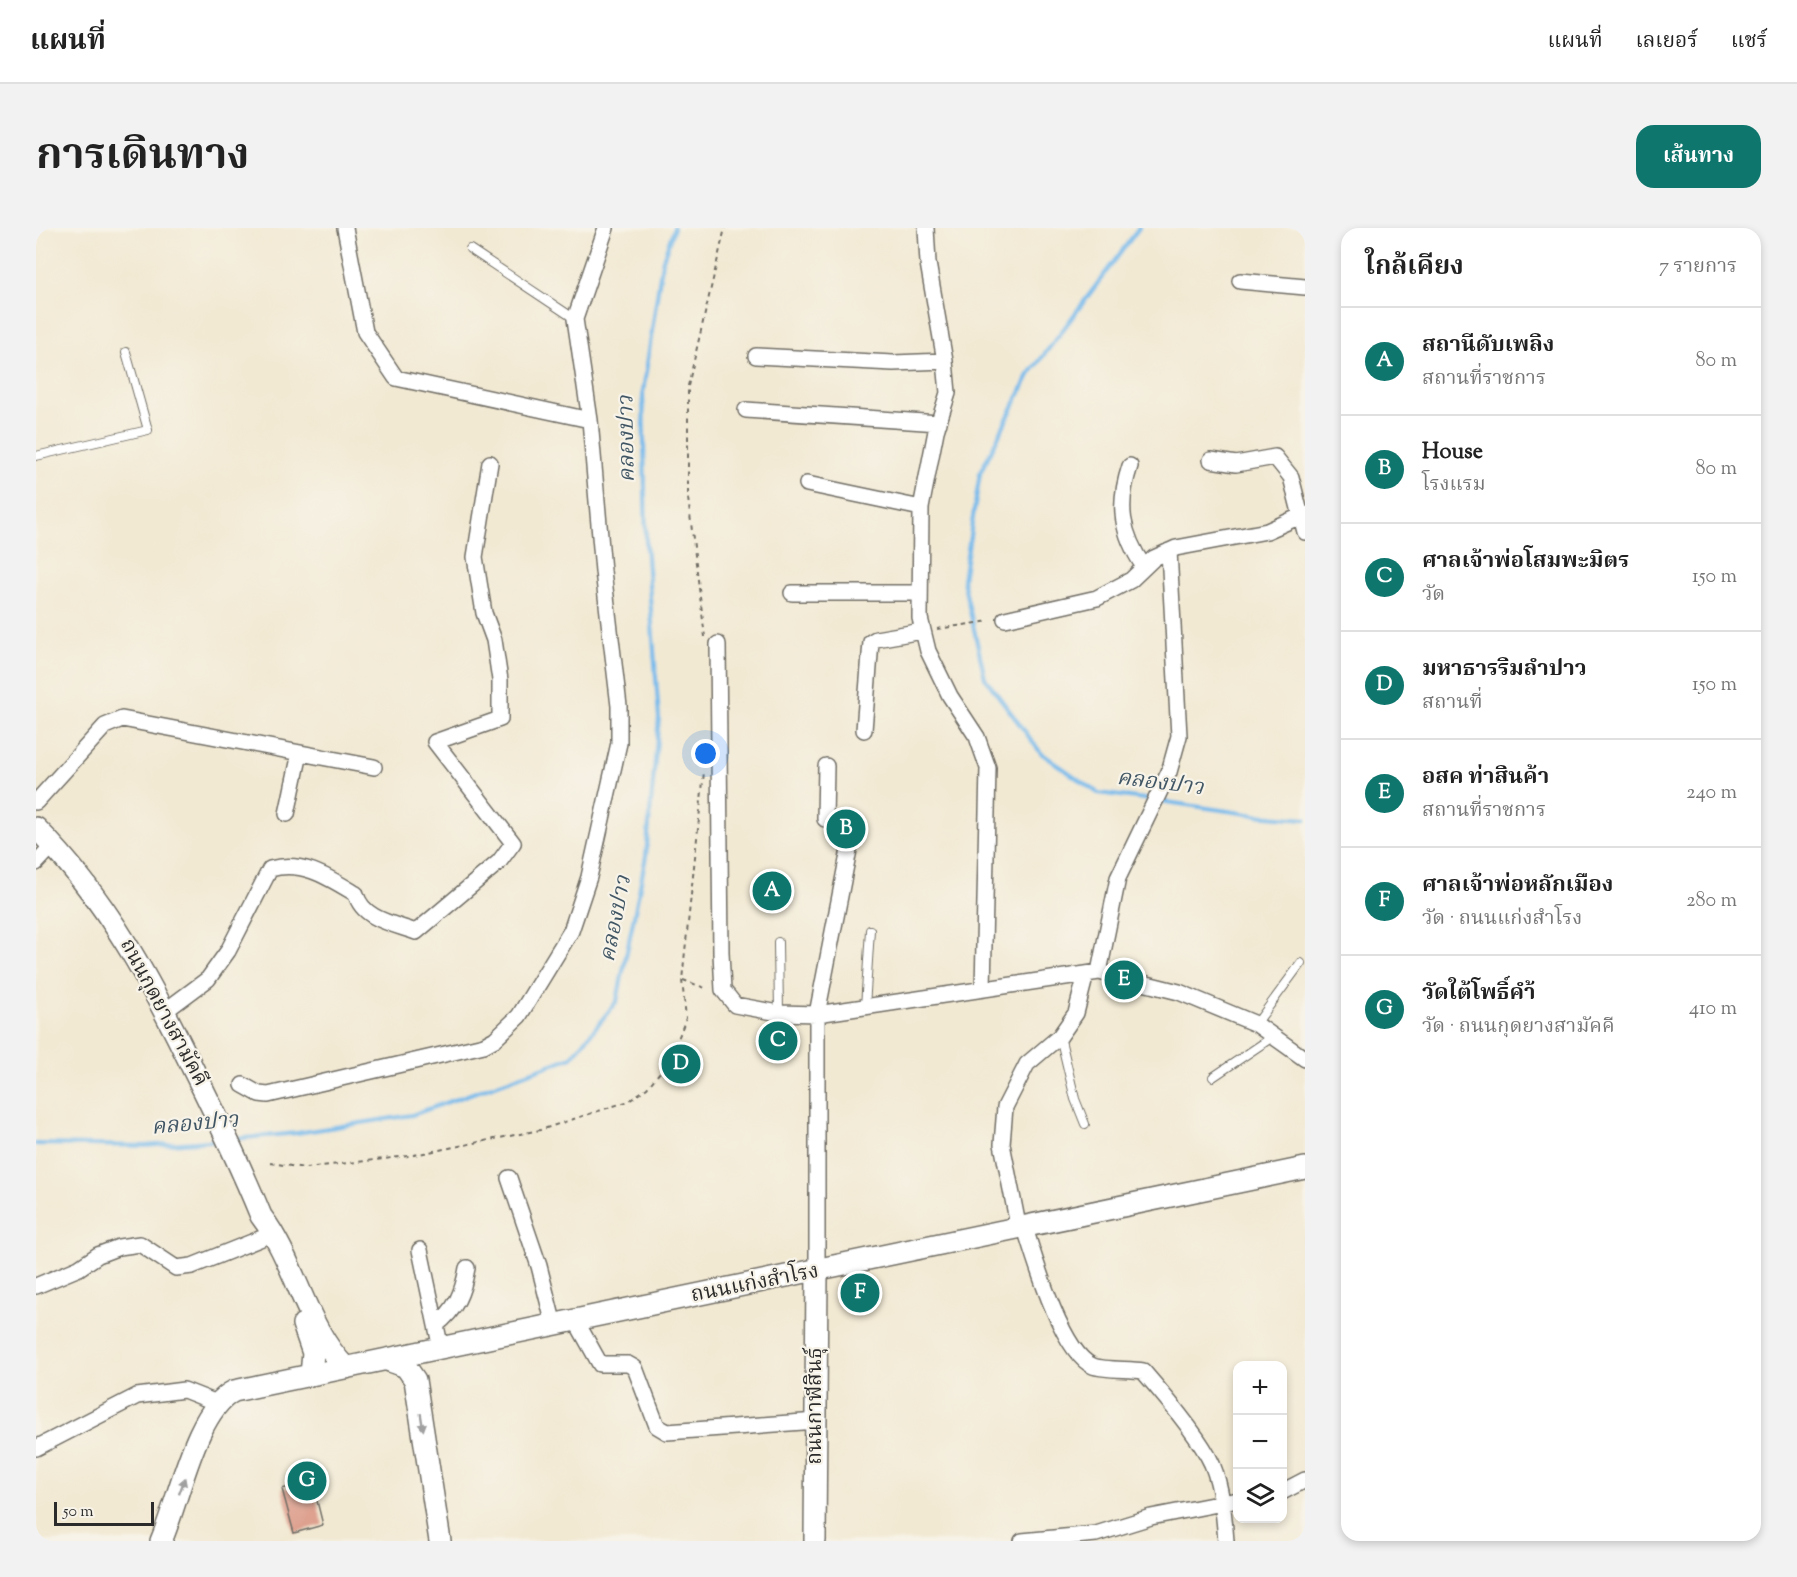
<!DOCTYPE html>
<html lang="th">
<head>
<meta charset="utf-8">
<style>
  body { margin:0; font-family:"Sorts Mill Goudy","Noto Serif Thai",serif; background:#f2f2f2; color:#222 }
  .controls { position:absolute; right:18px; bottom:18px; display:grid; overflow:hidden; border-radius:12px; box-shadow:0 3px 9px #0003 }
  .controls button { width:54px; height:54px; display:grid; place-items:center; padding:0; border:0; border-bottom:2px solid #e0e0e0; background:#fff; color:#222; font:30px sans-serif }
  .scale { position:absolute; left:18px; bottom:15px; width:100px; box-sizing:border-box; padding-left:6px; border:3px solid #2b2b2b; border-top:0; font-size:16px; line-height:21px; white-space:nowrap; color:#2b2b2b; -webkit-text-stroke:4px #f7f3e8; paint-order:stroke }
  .you { position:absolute; left:670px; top:526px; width:21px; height:21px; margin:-15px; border:4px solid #fff; border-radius:50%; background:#1a73e8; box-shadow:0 0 0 9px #1a73e833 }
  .badge { display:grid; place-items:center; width:39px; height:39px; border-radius:50%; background:#0f766e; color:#fff; font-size:20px; font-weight:700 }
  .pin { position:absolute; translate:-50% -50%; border:3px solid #fff; box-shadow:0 2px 6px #0006 }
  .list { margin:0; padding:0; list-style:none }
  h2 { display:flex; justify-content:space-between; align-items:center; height:78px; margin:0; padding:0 24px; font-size:26px }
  h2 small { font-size:20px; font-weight:400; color:#767676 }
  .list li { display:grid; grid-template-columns:39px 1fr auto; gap:18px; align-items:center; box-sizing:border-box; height:108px; padding:0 24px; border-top:2px solid #e0e0e0 }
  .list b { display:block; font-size:22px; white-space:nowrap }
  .list p { margin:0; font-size:20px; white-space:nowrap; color:#767676 }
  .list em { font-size:20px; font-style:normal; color:#767676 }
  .icon { flex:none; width:33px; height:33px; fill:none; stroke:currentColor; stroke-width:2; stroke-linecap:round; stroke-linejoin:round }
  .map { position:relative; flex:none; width:1269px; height:1313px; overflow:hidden; border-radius:18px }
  header { display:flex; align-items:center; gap:36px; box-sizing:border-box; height:84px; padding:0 30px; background:#fff; border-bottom:2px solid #e0e0e0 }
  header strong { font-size:28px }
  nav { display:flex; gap:33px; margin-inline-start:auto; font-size:21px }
  .intro { display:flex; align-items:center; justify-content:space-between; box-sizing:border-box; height:144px; padding:0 36px }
  h1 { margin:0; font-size:42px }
  .button { padding:15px 27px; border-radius:18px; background:#0f766e; color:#fff; font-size:21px; font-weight:700 }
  main { display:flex; gap:36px; padding:0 36px }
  aside { flex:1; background:#fff; border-radius:18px; box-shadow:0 3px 9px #0003 }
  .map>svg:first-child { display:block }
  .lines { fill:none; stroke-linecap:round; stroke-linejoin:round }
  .stream { stroke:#75baec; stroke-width:4 }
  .building { fill:#dea08f }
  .lane-casing { stroke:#716e66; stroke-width:10 }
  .street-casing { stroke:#716e66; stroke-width:18 }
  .secondary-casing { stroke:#716e66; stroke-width:24 }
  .path { stroke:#716e66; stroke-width:2; stroke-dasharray:4.5 4.5; stroke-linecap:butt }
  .lane { stroke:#fff; stroke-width:8 }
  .street { stroke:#fff; stroke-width:15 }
  .secondary { stroke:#fff; stroke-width:21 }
  .oneway { fill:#a0a0a0 }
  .labels { text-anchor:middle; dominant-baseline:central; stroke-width:4.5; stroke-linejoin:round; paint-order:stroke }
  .street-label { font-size:21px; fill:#2b2b2b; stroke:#f7f3e8 }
  .water-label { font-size:22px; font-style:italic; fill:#415665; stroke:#f7f3e8 }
</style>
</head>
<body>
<header>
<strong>แผนที่</strong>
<nav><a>แผนที่</a><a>เลเยอร์</a><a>แชร์</a></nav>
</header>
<div class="intro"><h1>การเดินทาง</h1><a class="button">เส้นทาง</a></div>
<main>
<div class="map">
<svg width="1269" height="1313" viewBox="0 0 1269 1313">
  <rect width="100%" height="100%" fill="#f7f3e8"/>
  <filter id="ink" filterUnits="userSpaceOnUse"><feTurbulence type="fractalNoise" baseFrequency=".0167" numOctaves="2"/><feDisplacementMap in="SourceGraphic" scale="12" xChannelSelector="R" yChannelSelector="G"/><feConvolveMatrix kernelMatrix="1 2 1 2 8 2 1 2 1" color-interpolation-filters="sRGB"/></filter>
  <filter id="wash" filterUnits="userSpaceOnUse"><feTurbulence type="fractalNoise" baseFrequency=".008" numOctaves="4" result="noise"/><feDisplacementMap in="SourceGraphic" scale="24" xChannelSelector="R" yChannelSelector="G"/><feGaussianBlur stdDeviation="1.35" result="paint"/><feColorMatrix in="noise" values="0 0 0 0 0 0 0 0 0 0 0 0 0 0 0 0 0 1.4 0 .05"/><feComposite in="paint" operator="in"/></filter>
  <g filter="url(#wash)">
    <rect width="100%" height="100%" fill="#f2e9d3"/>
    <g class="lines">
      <!-- stream -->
      <path class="stream" d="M1103 0 993 147 944 245 927 352 949 450 1005 525 1062 565 1116 572
        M1124 573 1219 587 1269 591
        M198 911 261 905 376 887 536 829 581 773 610 628 623 490 610 315 607 164 626 34 638 0
        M0 916 109 918 185 912"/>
    </g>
    <g id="blocks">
      <!-- building -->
      <path class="building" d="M748 805 751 819 736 821 734 807Z
        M834 1052V1058H841V1071H834L835 1078 823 1079V1072L807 1073V1060L822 1059V1053Z
        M276 1253 287 1297 258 1305 246 1261Z"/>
    </g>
  </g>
  <g filter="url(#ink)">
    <use href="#blocks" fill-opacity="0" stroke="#716e66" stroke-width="1.5"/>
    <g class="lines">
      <!-- lane casing -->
      <g class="lane-casing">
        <path id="lane" d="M434 21 539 91
          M0 228 112 202 90 124
          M742 714 743 785
          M829 779 834 702
          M1220 796 1265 735
          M1024 808 1039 871 1049 896
          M1177 849 1238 808"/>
      </g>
      <!-- street casing -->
      <g class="street-casing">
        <path id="street" d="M309 0 329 104 360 150 554 192
          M890 0 892 35 909 133 912 165 900 203 885 280 884 390 892 423 914 468 941 509 952 540 947 760
          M1204 53 1269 59
          M720 128 857 135 909 133
          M710 182 903 195
          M1175 232 1200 236 1239 229 1255 249 1269 304
          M1094 238C1081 277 1085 305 1108 339
          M771 256 885 280
          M756 365H884
          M969 391 1061 370 1095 352 1118 330 1140 320 1231 303 1269 286
          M682 416 685 725 687 762 699 777 743 785 781 786 1063 744 1143 764 1220 796 1269 831
          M828 502 835 414 840 411 886 403
          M0 574 69 498 86 491 338 539
          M251 586 264 525
          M0 635 17 617
          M1063 744 1082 650 1133 544 1143 508 1133 323
          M129 783 172 751 192 723 234 641C267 632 292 649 320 666 326 691 358 696 380 704L463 634 477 615 399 514 464 491V452L458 412 448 385 439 329 454 235
          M207 857 223 866 232 867 448 817 459 811 483 788 535 703 553 649 583 515V478L567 343 554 192 539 91 570 0
          M473 950 503 1038 518 1097
          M989 1000C999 1032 1026 1125 1057 1138 1067 1142 1094 1141 1107 1143 1127 1166 1164 1209 1176 1236 1186 1260 1188 1288 1190 1313
          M983 1002 966 916 969 879 991 836 1024 808 1040 785 1050 746
          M384 1022 405 1121
          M781 1043V786L818 596 789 591 790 538
          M0 1058 43 1040 62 1027 83 1019 104 1016 140 1040 156 1038 226 1010
          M540 1093 564 1136H592L599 1140 621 1198 631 1204 781 1193
          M400 1097C420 1082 427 1064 431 1040
          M0 1220 101 1168 148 1162 181 1175
          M1246 1264 1269 1252
          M986 1313 1060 1306 1115 1289 1202 1272"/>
      </g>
      <!-- secondary casing -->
      <g class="secondary-casing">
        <path id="secondary" d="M0 600C71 671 115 754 158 843 182 891 205 939 225 988 260 1034 269 1099 310 1140
          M267 1096 277 1125 275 1147
          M351 1132 370 1139 379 1152 404 1313
          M125 1313C143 1273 159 1182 198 1163L1269 940
          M779 1313 781 1043"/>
      </g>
      <!-- path -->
      <path class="path" d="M901 401 954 393
        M669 409 652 270V158L689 0
        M647 752 672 761
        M234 935 269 940 373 928 504 902 593 873 611 860 634 832 650 790 646 752 668 544"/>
      <!-- lane -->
      <use href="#lane" class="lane"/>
      <!-- street -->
      <use href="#street" class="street"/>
      <!-- secondary -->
      <use href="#secondary" class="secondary"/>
    </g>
    <!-- one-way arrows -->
    <defs><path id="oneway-solid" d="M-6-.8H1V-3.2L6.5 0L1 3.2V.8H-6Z" transform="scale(1.5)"/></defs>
    <g class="oneway">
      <use href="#oneway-solid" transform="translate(386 1194) rotate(81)"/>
      <use href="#oneway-solid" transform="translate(146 1258) rotate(-70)"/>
    </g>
  </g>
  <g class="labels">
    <!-- street labels -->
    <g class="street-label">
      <text transform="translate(127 785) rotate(62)">ถนนกุดยางสามัคคี</text>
      <text transform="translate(719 1056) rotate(-11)">ถนนแก่งสำโรง</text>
      <text transform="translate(780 1178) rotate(-90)">ถนนกาฬสินธุ์</text>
    </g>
    <!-- water labels -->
    <g class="water-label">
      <text transform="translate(592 211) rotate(-91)">คลองปาว</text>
      <text transform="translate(1124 556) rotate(7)">คลองปาว</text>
      <text transform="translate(581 691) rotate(-79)">คลองปาว</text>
      <text transform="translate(159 897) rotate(-5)">คลองปาว</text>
    </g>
  </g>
</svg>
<div class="controls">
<button>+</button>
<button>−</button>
<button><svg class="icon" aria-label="layers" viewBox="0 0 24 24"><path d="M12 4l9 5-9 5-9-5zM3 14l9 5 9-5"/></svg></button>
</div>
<div class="scale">50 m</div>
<div class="you"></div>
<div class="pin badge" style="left:736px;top:663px">A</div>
<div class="pin badge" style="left:810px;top:601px">B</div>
<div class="pin badge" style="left:742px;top:813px">C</div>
<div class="pin badge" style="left:645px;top:836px">D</div>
<div class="pin badge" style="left:1088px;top:752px">E</div>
<div class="pin badge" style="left:824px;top:1065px">F</div>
<div class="pin badge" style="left:271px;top:1253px">G</div>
</div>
<aside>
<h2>ใกล้เคียง<small>7 รายการ</small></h2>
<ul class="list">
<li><span class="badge">A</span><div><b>สถานีดับเพลิง</b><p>สถานที่ราชการ</p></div><em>80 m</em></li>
<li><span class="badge">B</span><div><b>House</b><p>โรงแรม</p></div><em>80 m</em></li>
<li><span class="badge">C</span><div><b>ศาลเจ้าพ่อโสมพะมิตร</b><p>วัด</p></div><em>150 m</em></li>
<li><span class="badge">D</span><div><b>มหาธารริมลำปาว</b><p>สถานที่</p></div><em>150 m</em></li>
<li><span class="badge">E</span><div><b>อสค ท่าสินค้า</b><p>สถานที่ราชการ</p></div><em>240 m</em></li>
<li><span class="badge">F</span><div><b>ศาลเจ้าพ่อหลักเมือง</b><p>วัด · ถนนแก่งสำโรง</p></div><em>280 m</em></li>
<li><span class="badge">G</span><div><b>วัดใต้โพธิ์คำ้</b><p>วัด · ถนนกุดยางสามัคคี</p></div><em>410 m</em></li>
</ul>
</aside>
</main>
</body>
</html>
